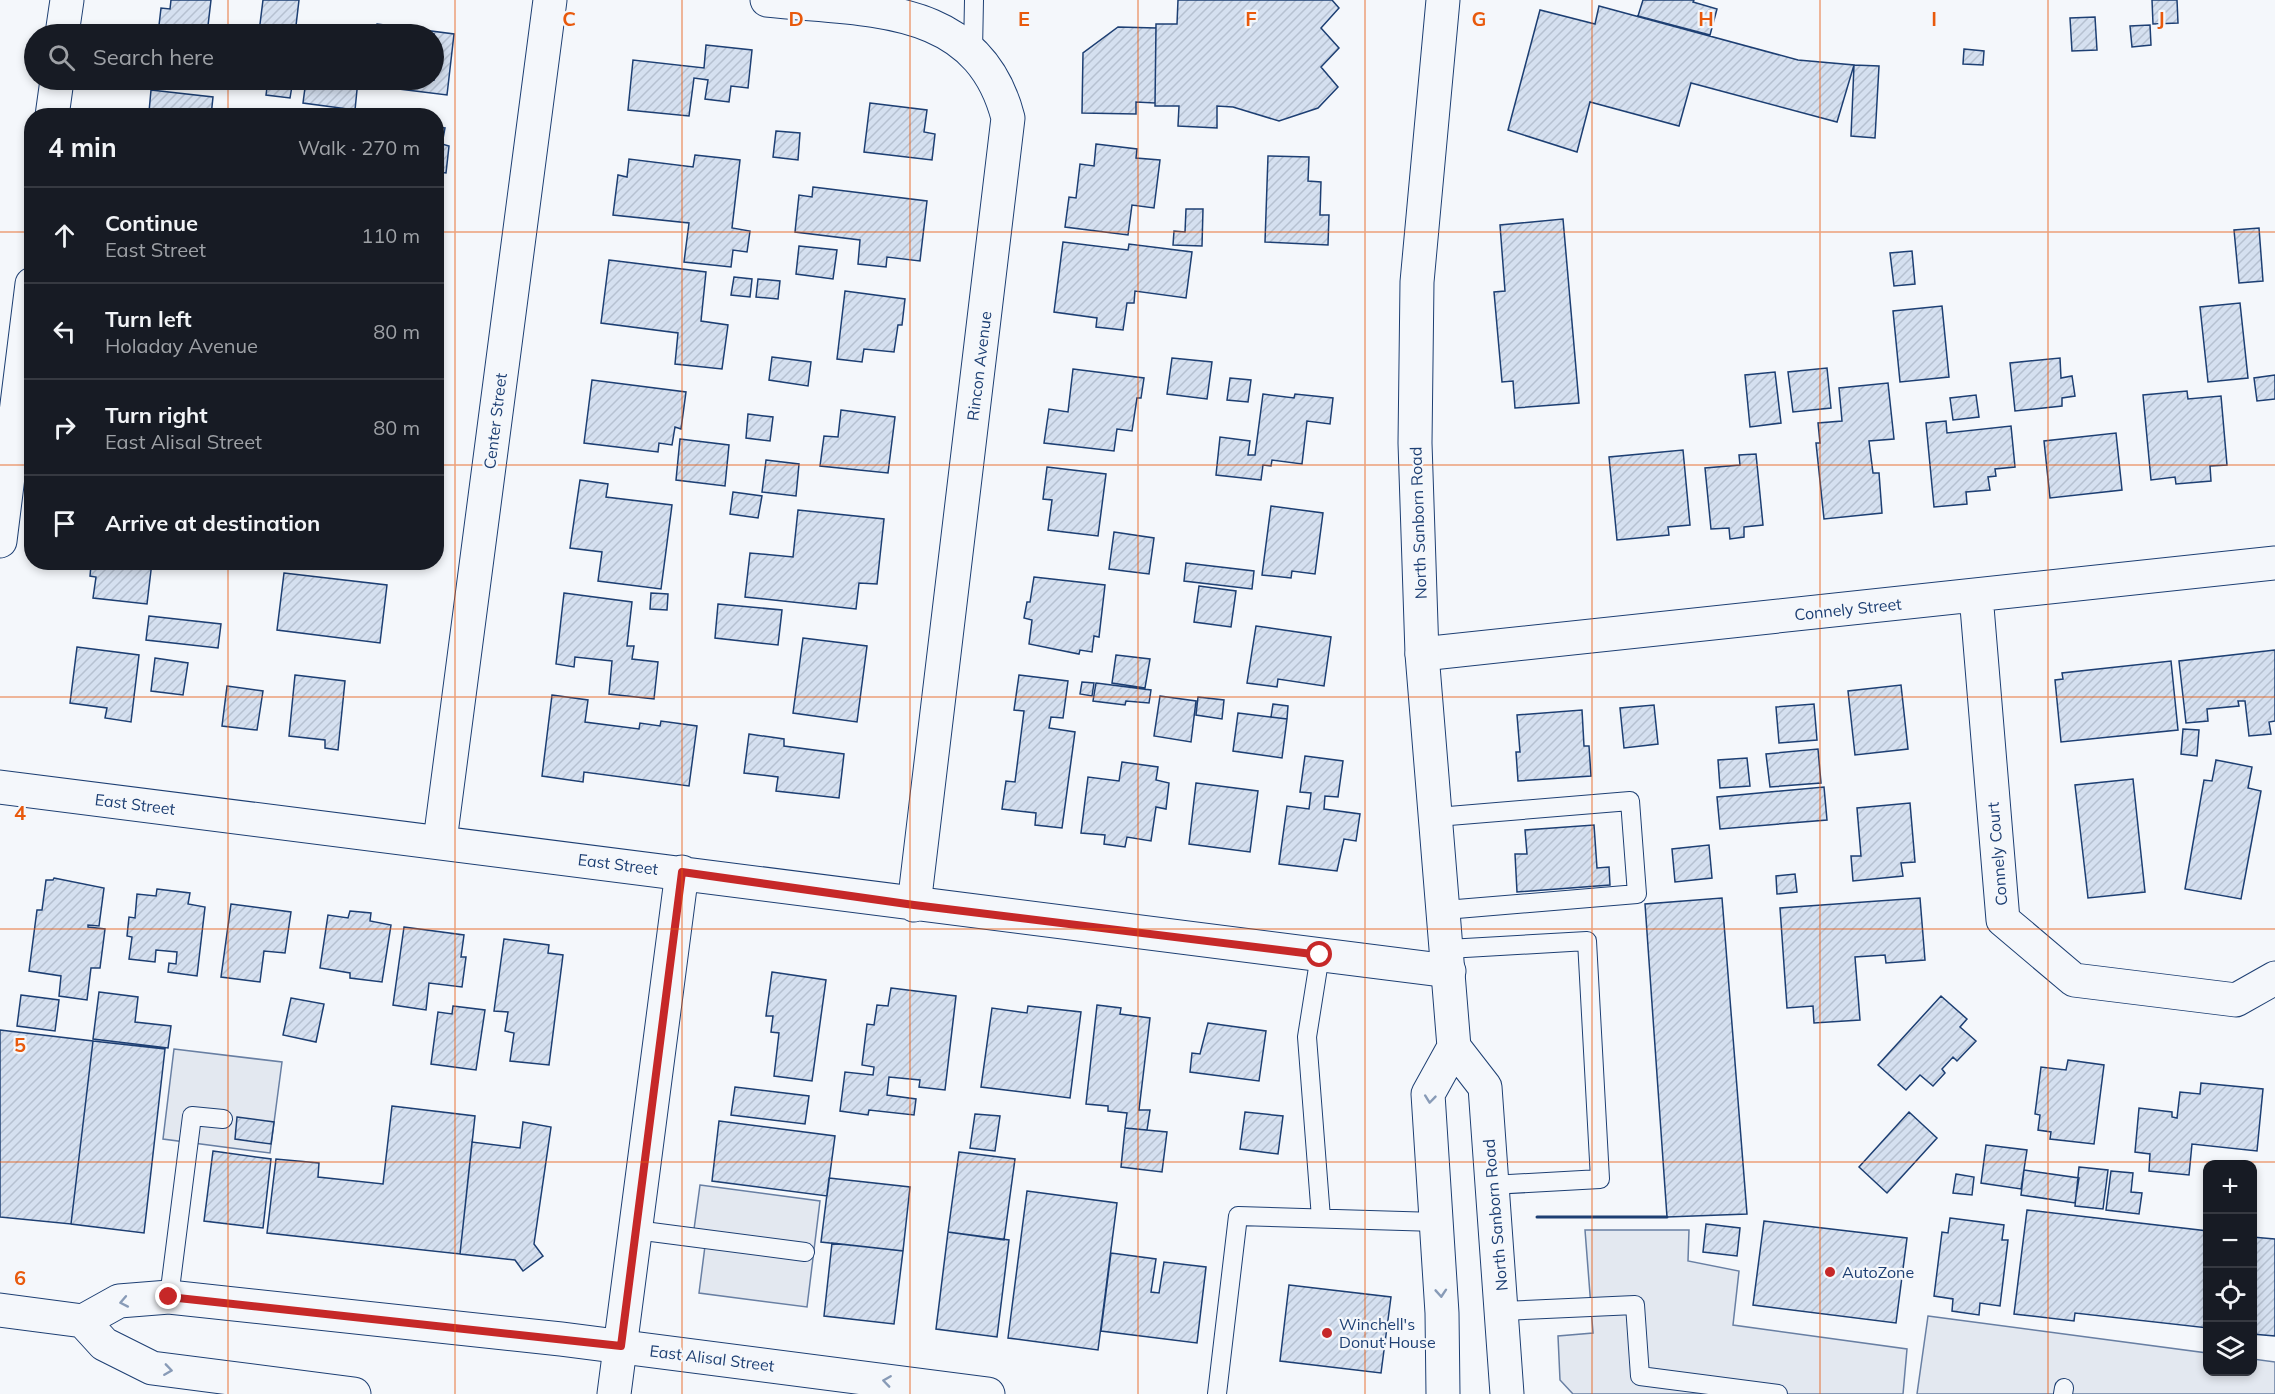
<!DOCTYPE html>
<html lang="en">
<head>
<meta charset="utf-8">
<style>
  body { margin:0; font-family:Mulish,sans-serif; background:#242831; color:#f1f3f6 }
  .controls { position:absolute; right:18px; bottom:18px; display:grid; overflow:hidden; border-radius:12px; box-shadow:0 3px 9px #0003 }
  .controls button { width:54px; height:54px; display:grid; place-items:center; padding:0; border:0; border-bottom:2px solid #363941; background:#171b24; color:#f1f3f6; font:30px sans-serif }
  .stop { position:absolute; width:18px; height:18px; margin:-14px; border:4px solid #c62828; border-radius:50%; background:#fff }
  .stop.end { background:#c62828; border-color:#fff; box-shadow:0 2px 6px #0008 }
  .list { margin:0; padding:0; list-style:none }
  h2 { display:flex; justify-content:space-between; align-items:center; height:78px; margin:0; padding:0 24px; font-size:26px }
  h2 small { font-size:20px; font-weight:400; color:#9ea1a6 }
  .list li { display:grid; grid-template-columns:39px 1fr auto; gap:18px; align-items:center; box-sizing:border-box; height:96px; padding:0 24px; border-top:2px solid #363941 }
  .list b { display:block; font-size:22px; white-space:nowrap }
  .list p { margin:0; font-size:20px; white-space:nowrap; color:#9ea1a6 }
  .list em { font-size:20px; font-style:normal; color:#9ea1a6 }
  .icon { flex:none; width:33px; height:33px; fill:none; stroke:currentColor; stroke-width:2; stroke-linecap:round; stroke-linejoin:round }
  .map { position:relative; flex:none; width:2275px; height:1394px; overflow:hidden }
  .search { position:absolute; background:#171b24; box-shadow:0 3px 9px #0003; left:24px; top:24px; width:420px; height:66px; display:flex; align-items:center; gap:15px; box-sizing:border-box; padding:0 21px; border-radius:33px; color:#9ea1a6; font-size:22px }
  .panel { position:absolute; background:#171b24; box-shadow:0 3px 9px #0003; left:24px; top:108px; width:420px; height:462px; border-radius:24px }
  .map>svg:first-child { display:block }
  .parking { fill:#e3e8f0; stroke:#687fa3; stroke-width:1.5 }
  .building { fill:url(#building-hatch); stroke:#1d3f73; stroke-width:1.5 }
  .lines { fill:none; stroke-linecap:round; stroke-linejoin:round }
  .lane-casing { stroke:#1d3f73; stroke-width:20 }
  .street-casing { stroke:#1d3f73; stroke-width:35 }
  .secondary-casing { stroke:#1d3f73; stroke-width:35 }
  .lane { stroke:#f4f7fb; stroke-width:18 }
  .street { stroke:#f4f7fb; stroke-width:33 }
  .secondary { stroke:#f4f7fb; stroke-width:33 }
  .wall { stroke:#1d3f73; stroke-width:3 }
  .oneway { stroke:#889bb7 }
  .route { stroke:#c62828; stroke-width:8 }
  .grid { fill:none; stroke:#e8590c; stroke-width:1.5; stroke-opacity:0.55 }
  .poi-dot { fill:#c62828; stroke:#f4f7fb; stroke-width:2 }
  .labels { text-anchor:middle; dominant-baseline:central; stroke-width:4.5; stroke-linejoin:round; paint-order:stroke }
  .street-label { font-size:16px; fill:#1d3f73; stroke:#f4f7fb }
  .poi-label { font-size:16px; fill:#1d3f73; stroke:#f4f7fb; text-anchor:start }
  .grid-label { font-size:20px; text-anchor:middle; font-weight:bold; fill:#e8590c; stroke:#f4f7fb; stroke-width:4.5; stroke-linejoin:round; paint-order:stroke }
</style>
</head>
<body>
<div class="map">
<svg width="2275" height="1394" viewBox="0 0 2275 1394">
  <defs>
    <pattern id="building-hatch" width="6" height="6" patternUnits="userSpaceOnUse" patternTransform="scale(1.5)"><rect width="6" height="6" fill="#d5e0f0"/><path d="M-1 1l2-2M0 6l6-6M5 7l2-2" fill="none" stroke="#b6c1d1"/></pattern>
  </defs>
  <rect width="100%" height="100%" fill="#f4f7fb"/>
  <!-- parking -->
  <path class="parking" d="M174 1049 282 1062 270 1153 163 1139Z
    M700 1185 820 1201 807 1307 699 1293 705 1246 692 1244Z
    M1585 1230H1689L1688 1261 1739 1271 1733 1325 1907 1349 1903 1394H1573L1560 1380 1558 1336 1593 1333Z
    M1928 1316 2207 1353 2208 1372H2252L2253 1359 2275 1362V1394H1917Z"/>
  <!-- building -->
  <path class="building" d="M171 0H211L207 34H158L161 8 170 9Z
    M263 0H299L295 34 259 32Z
    M1178 0H1332L1339 8 1321 28 1339 48 1321 67 1338 87 1318 108 1279 121 1233 107 1217 106V128L1178 126 1179 106H1155L1156 24H1177Z
    M1643 0H1694L1693 2 1717 9 1710 35 1638 16Z
    M2152 0H2177L2178 23 2153 24Z
    M1599 6 1798 60 1854 65 1837 122 1691 83 1679 126 1590 102 1577 152 1508 130 1540 10 1595 24Z
    M2095 17 2097 50 2072 51 2070 18Z
    M377 24 454 34 447 95 391 88 392 80H434V34H375Z
    M2150 25 2151 45 2132 47 2130 26Z
    M1118 27 1156 28 1155 103 1136 102V114L1082 113 1083 53Z
    M706 45 752 50 748 88 731 86 729 102 705 99 708 80 694 78 689 116 628 110 633 60 704 68Z
    M1964 49 1984 51 1983 65 1963 64Z
    M1854 65 1879 66 1875 138 1851 136Z
    M268 80H293L290 98 266 95Z
    M306 80H358L355 110 303 103Z
    M151 90 213 97 211 116H141L142 111 149 112Z
    M870 103 927 110 924 132 935 134 932 160 864 152Z
    M436 127 445 128 442 144 449 146 446 173 438 172 436 181Z
    M776 131 800 133 798 160 773 157Z
    M1096 144 1137 149 1136 158 1160 160 1154 208 1132 205 1128 235 1065 227 1069 197 1076 198 1080 164 1094 166Z
    M695 155 740 160 732 228 750 231 747 252 733 250 731 267 684 262 689 223 613 215 618 175 627 177 629 159 693 167Z
    M1268 156 1309 157 1308 181 1321 182 1320 215H1329L1328 245 1265 242Z
    M813 187 927 201 920 261 887 257 886 267 858 264 860 240 795 232 799 195 812 197Z
    M1186 209H1203L1202 246 1173 245 1174 231 1185 232Z
    M1563 219 1579 403 1515 408 1513 381 1502 382 1494 292 1505 291 1500 225Z
    M2259 228 2263 281 2239 283 2234 230Z
    M1063 242 1128 250 1129 244 1192 252 1186 298 1135 291 1134 303H1127L1123 330 1096 327 1097 318 1054 312Z
    M799 246 837 250 833 279 796 274Z
    M1912 251 1915 284 1894 286 1890 253Z
    M609 260 706 272 701 321 728 325 722 369 675 364 678 333 601 323Z
    M734 277 752 279 750 297 731 295Z
    M758 279 780 281 778 299 756 297Z
    M845 291 905 299 902 325H898L894 352 864 349 862 362 837 359Z
    M2240 303 2248 378 2208 382 2200 307Z
    M1942 306 1949 377 1900 382 1893 311Z
    M772 357 811 362 808 386 769 380Z
    M1172 358 1212 362 1207 399 1167 394Z
    M2060 358 2061 378 2072 376 2075 396 2062 398V406L2015 411 2010 363Z
    M1827 368 1831 408 1793 412 1788 372Z
    M1073 369 1144 378 1141 398H1137L1132 431 1117 429 1114 451 1044 443 1049 409 1068 412Z
    M1775 372 1781 423 1750 427 1745 375Z
    M2275 375V399L2257 401 2254 378Z
    M1230 378 1251 380 1248 402 1227 400Z
    M592 380 686 392 681 429 675 427 672 445 659 443 658 452 584 443Z
    M1888 383 1894 439 1869 441 1873 473H1879L1882 513 1824 519 1816 443H1820L1818 423 1842 421 1839 388Z
    M2187 391 2188 399 2221 396 2227 465 2210 466 2211 481 2176 484 2175 477 2151 480 2143 395Z
    M1263 394 1294 398 1295 394 1333 398 1330 424 1307 421 1302 464 1272 460 1271 466 1263 465 1261 480 1216 475 1220 437 1250 441 1248 455H1255Z
    M1976 395 1979 417 1953 420 1950 398Z
    M841 410 895 417 888 473 820 466 824 436 838 437Z
    M748 414 773 417 770 441 746 438Z
    M1946 421 1947 433 2011 426 2015 467 1995 469 1996 476 1988 477 1990 490 1966 492 1967 504 1934 507 1926 423Z
    M2116 433 2122 490 2050 498 2044 441Z
    M680 439 729 445 725 486 676 480Z
    M1683 450 1690 525 1668 527 1669 535 1617 540 1609 457Z
    M1756 454 1763 525 1744 527V537L1730 539 1729 528 1711 529 1705 468 1740 465 1739 455Z
    M766 460 799 464 796 496 762 492Z
    M1047 467 1106 474 1098 536 1048 530 1052 500 1043 499Z
    M580 480 608 484 606 497 672 505 661 589 598 581 602 552 570 548Z
    M733 492 762 496 758 518 730 514Z
    M1271 506 1323 513 1315 574 1292 571 1291 578 1262 575Z
    M798 510 884 519 877 584 859 583 856 609 745 597 750 553 793 557Z
    M1114 532 1154 538 1149 574 1109 569Z
    M88 562H152L147 604 93 598 96 577 90 576 91 565Z
    M1186 563 1254 571 1252 589 1184 581Z
    M284 573 387 585 380 643 277 630Z
    M1034 577 1105 585 1099 637 1094 636 1092 652 1080 650 1079 654 1029 644 1032 620 1024 618 1027 602H1030Z
    M1199 586 1236 591 1231 627 1194 622Z
    M564 593 632 602 627 646H634L632 659 658 662 654 699 609 694 612 661 575 657 574 667 556 664Z
    M651 593 668 594 667 610 650 609Z
    M718 604 782 610 778 645 715 638Z
    M149 616 221 624 218 648 146 640Z
    M1256 626 1331 637 1324 686 1278 679 1277 687 1247 683Z
    M803 638 867 646 857 722 793 713Z
    M77 647 139 655 131 722 105 718 107 708 70 703Z
    M2275 650V721L2269 722 2271 734 2249 736 2245 701H2238L2239 706 2207 709 2208 721 2186 723 2179 661Z
    M1116 655 1150 659 1145 688 1112 683Z
    M155 658 188 663 183 695 151 691Z
    M2171 661 2178 730 2061 742 2055 680 2063 679 2062 673Z
    M295 675 345 681 338 750 325 748V740L289 736Z
    M1019 675 1068 681 1063 718 1051 717 1049 728 1075 732 1062 828 1035 825 1036 813 1002 809 1006 781 1015 782 1024 711 1014 710Z
    M1082 682 1094 683 1092 696 1080 694Z
    M1096 683 1151 690 1149 703 1126 701 1125 705 1093 701Z
    M1901 685 1908 749 1855 755 1848 691Z
    M227 686 263 691 257 730 222 726Z
    M552 695 588 700 585 722 639 729 640 723 660 726 661 721 697 726 689 786 584 772 583 782 542 776Z
    M1160 696 1196 701 1191 742 1154 736Z
    M1198 697 1224 700 1222 719 1196 715Z
    M1273 704 1288 706 1287 719 1271 717Z
    M1814 704 1817 740 1779 743 1776 707Z
    M1654 705 1658 744 1624 748 1620 708Z
    M1582 710 1584 746H1589L1591 776 1518 781 1516 752H1520L1517 715Z
    M1238 713 1287 719 1282 758 1233 751Z
    M2183 729 2199 730 2197 756 2181 754Z
    M749 734 784 739V746L844 754 839 798 776 791 778 777 744 773Z
    M1818 749 1821 783 1770 787 1766 754Z
    M1305 756 1343 761 1338 797 1325 796 1324 809 1360 814 1356 841 1344 839 1337 871 1279 864 1287 806 1309 809 1311 793 1300 792Z
    M1747 758 1750 786 1720 788 1718 760Z
    M2216 760 2252 767 2248 788 2261 791 2241 899 2185 889 2204 780 2212 781Z
    M1122 762 1158 767 1156 780 1169 783 1166 809 1156 807 1151 841 1127 837 1125 847 1104 844 1105 835 1081 833 1088 777 1119 781Z
    M2133 779 2145 892 2088 898 2075 785Z
    M1196 783 1258 791 1250 852 1189 844Z
    M1824 787 1827 820 1720 829 1717 797Z
    M1910 803 1915 862 1901 863 1903 876 1853 881 1851 856H1861L1857 808Z
    M1594 825 1597 868 1609 867 1610 885 1517 892 1515 854H1527L1525 830Z
    M1709 845 1712 878 1675 882 1672 849Z
    M1795 874 1797 892 1777 894 1776 876Z
    M54 878 104 888 99 926 88 925V927L105 929 100 968H91L87 1000 59 996 61 976 29 971 37 910H42L46 880H53Z
    M157 889 190 893 188 904 205 907 197 976 168 972 169 963 176 964 177 952 156 950 155 962 129 959 132 937 127 936 129 917 135 918 137 894 156 896Z
    M1722 898 1747 1214 1667 1217 1645 904Z
    M1920 898 1925 960 1886 963 1885 955 1855 957 1860 1020 1814 1023 1813 1006 1787 1008 1780 908Z
    M231 904 291 912 285 953 264 951 260 982 221 977Z
    M350 911 371 913 370 921 391 925 382 982 350 978V973L320 968 328 915 348 918Z
    M404 927 464 935 461 957H466L462 987 429 983 426 1010 393 1005Z
    M504 939 549 945 548 953 563 955 549 1065 510 1061 514 1033 505 1031 508 1012 494 1011Z
    M772 972 826 980 812 1081 774 1076 779 1033 771 1032 773 1016H766Z
    M891 988 956 996 945 1090 919 1087 920 1080 889 1077 887 1095 916 1099 914 1115 869 1110 868 1115 840 1111 845 1072 873 1075 874 1067 862 1065 867 1024 874 1025 877 1005 888 1006Z
    M99 992 138 997 135 1022 171 1026 168 1048 93 1039Z
    M21 995 59 1000 55 1031 17 1026Z
    M1941 996 1967 1019 1960 1027 1976 1041 1957 1061 1953 1057 1942 1069 1945 1073 1933 1086 1920 1075 1906 1090 1878 1065Z
    M291 998 324 1004 316 1042 283 1035Z
    M1097 1005 1121 1008 1120 1014 1150 1018 1139 1110H1150L1147 1130 1125 1128 1127 1113 1108 1111V1106L1086 1104Z
    M453 1006 485 1010 476 1070 431 1064 438 1012 452 1014Z
    M1028 1006 1081 1012 1070 1098 981 1087 992 1008 1027 1013Z
    M1208 1023 1266 1031 1259 1081 1190 1072 1192 1053 1200 1054Z
    M0 1030 93 1041 71 1224 0 1217Z
    M93 1041 165 1049 144 1233 71 1224Z
    M2068 1060 2104 1065 2094 1144 2050 1139 2051 1132 2038 1130 2040 1115 2035 1114 2041 1067 2066 1070Z
    M2201 1083 2263 1089 2257 1151 2192 1144 2189 1175 2149 1171 2150 1154 2135 1152 2139 1108 2172 1112V1117L2177 1118 2180 1092 2200 1094Z
    M735 1087 809 1096 805 1124 731 1115Z
    M392 1106 475 1116 460 1254 267 1233 276 1159 319 1163 318 1177 383 1184Z
    M1245 1112 1283 1116 1278 1154 1240 1149Z
    M1909 1112 1937 1138 1887 1193 1859 1167Z
    M975 1114 1000 1116 995 1151 970 1148Z
    M237 1117 274 1122 271 1144 235 1139Z
    M719 1121 835 1136 827 1196 712 1181Z
    M523 1122 551 1127 534 1244 543 1256 523 1271 515 1260 460 1254 472 1142 520 1148Z
    M1125 1128 1167 1132 1162 1172 1121 1167Z
    M1986 1145 2027 1150 2021 1189 1981 1183Z
    M213 1151 271 1159 263 1228 204 1221Z
    M959 1152 1015 1159 1004 1240 948 1232Z
    M2079 1167 2108 1170 2103 1209 2075 1206Z
    M2024 1170 2079 1178 2075 1203 2021 1195Z
    M2111 1171 2133 1173 2131 1192 2142 1193 2139 1214 2106 1210Z
    M1956 1174 1974 1177 1972 1195 1953 1193Z
    M829 1178 910 1187 903 1251 821 1242Z
    M1027 1191 1117 1203 1098 1350 1008 1338Z
    M2027 1210 2208 1231V1328L2075 1313 2074 1321 2014 1314Z
    M1950 1218 2004 1225 2002 1240H2008L2000 1306 1980 1303 1979 1315 1952 1311 1953 1299 1934 1296 1942 1232 1948 1233Z
    M1764 1221 1907 1238 1896 1323 1753 1305Z
    M1706 1224 1740 1228 1737 1256 1703 1252Z
    M948 1232 1009 1240 997 1337 936 1329Z
    M2252 1237 2275 1239V1336L2252 1334Z
    M832 1243 903 1251 894 1324 824 1316Z
    M1111 1253 1156 1259 1151 1292 1159 1293 1164 1262 1206 1267 1197 1343 1101 1331Z
    M1289 1285 1391 1297 1381 1373 1280 1361Z"/>
  <g class="lines">
    <!-- lane casing -->
    <g class="lane-casing">
      <path id="lane" d="M973 51 974 0
        M1437 817 1630 801 1637 894 1445 910
        M1448 949 1587 941 1600 1179 1492 1185
        M1320 955 1307 1037 1321 1218
        M636 1230 805 1252
        M169 1297 192 1116 223 1119
        M1503 1311 1635 1305 1640 1376 1778 1394
        M1217 1394 1238 1216 1436 1222
        M2063 1394 2064 1388"/>
    </g>
    <!-- street casing -->
    <g class="street-casing">
      <path id="street" d="M767 0C866 11 978 1 1008 118L914 905
        M62 34 67 0
        M52 116 57 80
        M0 541 32 284
        M1976 595 2003 920 2074 980 2236 1000 2275 978
        M1422 654 2275 563
        M0 787 1449 971
        M440 841 550 0
        M614 1394 682 872"/>
    </g>
    <!-- secondary casing -->
    <g class="secondary-casing">
      <path id="secondary" d="M1443 0 1417 282 1415 443 1422 654 1454 1047 1428 1094 1442 1313 1443 1394
        M1454 1047 1485 1087 1507 1394
        M0 1310 83 1321 119 1301 169 1297 561 1339 988 1394
        M83 1321 104 1344 152 1368 354 1394"/>
    </g>
    <!-- lane -->
    <use href="#lane" class="lane"/>
    <!-- street -->
    <use href="#street" class="street"/>
    <!-- secondary -->
    <use href="#secondary" class="secondary"/>
    <!-- wall -->
    <path class="wall" d="M1537 1217H1667"/>
  </g>
  <!-- one-way arrows -->
  <defs><path id="oneway-chevron" d="M-2-3.5L2.5 0L-2 3.5" fill="none" stroke-width="1.6" stroke-linecap="round" stroke-linejoin="round" transform="scale(1.5)"/></defs>
  <g class="oneway">
    <use href="#oneway-chevron" transform="translate(1430 1099) rotate(96)"/>
    <use href="#oneway-chevron" transform="translate(1441 1293) rotate(86)"/>
    <use href="#oneway-chevron" transform="translate(124 1302) rotate(169)"/>
    <use href="#oneway-chevron" transform="translate(168 1370) rotate(8)"/>
    <use href="#oneway-chevron" transform="translate(887 1381) rotate(-172)"/>
  </g>
  <g class="lines">
    <!-- route -->
    <path class="route" d="M169 1297 621 1346 682 872 914 905 1320 955"/>
  </g>
  <!-- grid -->
  <path class="grid" d="M228 0V34M455 0V1394M682 0V1394M910 0V1394M1138 0V1394M1365 0V1394M1592 0V1394M1820 0V1394M2048 0V1394M228 80V116M0 232H32M436 232H2275M0 465H32M436 465H2275M228 562V1394M0 697H2275M0 929H2275M0 1162H2275"/>
  <!-- markers -->
  <g class="poi-dot">
    <circle cx="1830" cy="1272" r="6"/>
    <circle cx="1327" cy="1333" r="6"/>
  </g>
  <g class="labels">
    <!-- street labels -->
    <g class="street-label">
      <text transform="translate(979 366) rotate(-83)">Rincon Avenue</text>
      <text transform="translate(495 421) rotate(-83)">Center Street</text>
      <text transform="translate(1418 523) rotate(-92)">North Sanborn Road</text>
      <text transform="translate(1848 609) rotate(-6)">Connely Street</text>
      <text transform="translate(135 804) rotate(7)">East Street</text>
      <text transform="translate(1997 854) rotate(-95)">Connely Court</text>
      <text transform="translate(618 864) rotate(7)">East Street</text>
      <text transform="translate(1495 1215) rotate(-95)">North Sanborn Road</text>
      <text transform="translate(712 1358) rotate(7)">East Alisal Street</text>
    </g>
    <!-- poi labels -->
    <g class="poi-label">
      <text x="1842" y="1272">AutoZone</text>
      <text x="1339" y="1324">Winchell's<tspan x="1339" dy="18">Donut House</tspan></text>
    </g>
  </g>
  <g class="grid-label">
    <text x="569" y="26">C</text>
    <text x="796" y="26">D</text>
    <text x="1024" y="26">E</text>
    <text x="1251" y="26">F</text>
    <text x="1479" y="26">G</text>
    <text x="1706" y="26">H</text>
    <text x="1934" y="26">I</text>
    <text x="2161" y="26">J</text>
    <text x="20" y="820">4</text>
    <text x="20" y="1052">5</text>
    <text x="20" y="1285">6</text>
  </g>
</svg>
<div class="controls">
<button>+</button>
<button>−</button>
<button><svg class="icon" aria-label="locate" viewBox="0 0 24 24"><circle cx="12" cy="12" r="6"/><path d="M12 2v4M12 18v4M2 12h4M18 12h4"/></svg></button>
<button><svg class="icon" aria-label="layers" viewBox="0 0 24 24"><path d="M12 4l9 5-9 5-9-5zM3 14l9 5 9-5"/></svg></button>
</div>
<div class="stop" style="left:1320px;top:955px"></div>
<div class="stop end" style="left:169px;top:1297px"></div>
<div class="search"><svg class="icon" aria-label="search" viewBox="0 0 24 24"><circle cx="10" cy="10" r="6"/><path d="M15 15l6 6"/></svg>Search here</div>
<section class="panel">
<h2>4 min<small>Walk · 270 m</small></h2>
<ul class="list">
<li><svg class="icon" aria-label="ahead" viewBox="0 0 24 24"><path d="M12 20V5M6 11l6-6 6 6"/></svg><div><b>Continue</b><p>East Street</p></div><em>110 m</em></li>
<li><svg class="icon" aria-label="left" viewBox="0 0 24 24"><path d="M17 20v-9H6M10 6l-5 5 5 5"/></svg><div><b>Turn left</b><p>Holaday Avenue</p></div><em>80 m</em></li>
<li><svg class="icon" aria-label="right" viewBox="0 0 24 24"><path d="M7 20v-9h11M14 6l5 5-5 5"/></svg><div><b>Turn right</b><p>East Alisal Street</p></div><em>80 m</em></li>
<li><svg class="icon" aria-label="arrive" viewBox="0 0 24 24"><path d="M6 21V4h12l-3 4 3 4H6"/></svg><div><b>Arrive at destination</b></div></li>
</ul>
</section>
</div>
</body>
</html>
